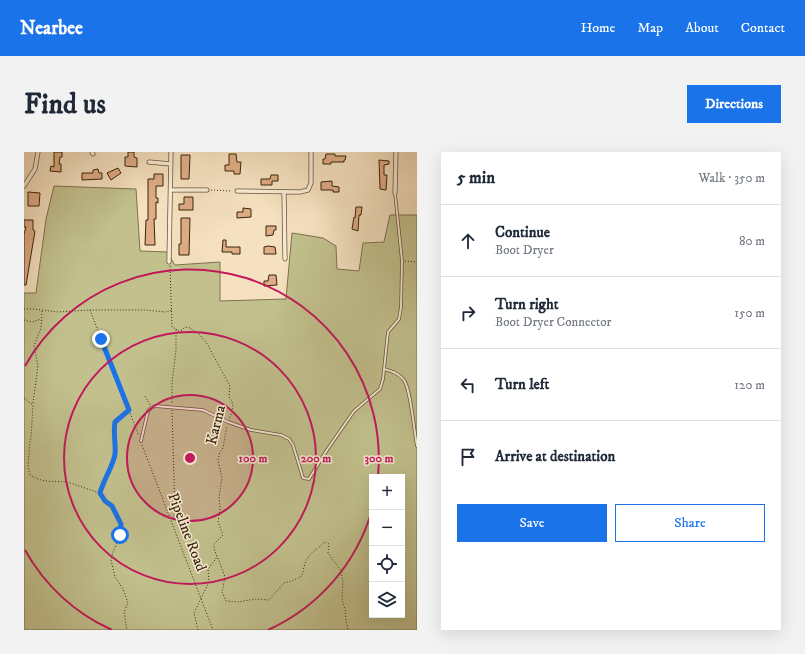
<!DOCTYPE html>
<html lang="en">
<head>
<meta charset="utf-8">
<style>
  body { margin:0; font-family:"IM FELL DW Pica",serif; background:#f2f2f3; color:#1f2937 }
  .controls { position:absolute; right:12px; bottom:12px; display:grid; overflow:hidden; border-radius:0px; box-shadow:0 4px 16px #0002 }
  .controls button { width:36px; height:36px; display:grid; place-items:center; padding:0; border:0; border-bottom:1px solid #e0e1e3; background:#fff; color:#1f2937; font:20px sans-serif }
  .stop { position:absolute; width:12px; height:12px; margin:-9px; border:3px solid #1a73e8; border-radius:50%; background:#fff }
  .stop.end { background:#1a73e8; border-color:#fff; box-shadow:0 1px 4px #0008 }
  .list { margin:0; padding:0; list-style:none }
  h2 { display:flex; justify-content:space-between; align-items:center; height:52px; margin:0; padding:0 16px; font-size:17px }
  h2 small { font-size:13px; font-weight:400; color:#747a83 }
  .list li { display:grid; grid-template-columns:26px 1fr auto; gap:12px; align-items:center; box-sizing:border-box; height:72px; padding:0 16px; border-top:1px solid #e0e1e3 }
  .list b { display:block; font-size:15px; white-space:nowrap }
  .list p { margin:0; font-size:13px; white-space:nowrap; color:#747a83 }
  .list em { font-size:13px; font-style:normal; color:#747a83 }
  .actions { display:flex; gap:8px; padding:12px 16px }
  .actions a { flex:1; padding:9px 0; border:1px solid #1a73e8; border-radius:0px; text-align:center; font-size:14px; color:#1a73e8 }
  .actions .main { background:#1a73e8; color:#fff }
  .icon { flex:none; width:22px; height:22px; fill:none; stroke:currentColor; stroke-width:2; stroke-linecap:round; stroke-linejoin:round }
  .map { position:relative; flex:none; width:393px; height:478px; overflow:hidden; border-radius:0px }
  header { display:flex; align-items:center; gap:24px; box-sizing:border-box; height:56px; padding:0 20px; background:#1a73e8; color:#fff }
  header strong { font-size:19px }
  nav { display:flex; gap:22px; margin-inline-start:auto; font-size:14px }
  .intro { display:flex; align-items:center; justify-content:space-between; box-sizing:border-box; height:96px; padding:0 24px }
  h1 { margin:0; font-size:28px }
  .button { padding:10px 18px; border-radius:0px; background:#1a73e8; color:#fff; font-size:14px; font-weight:700 }
  main { display:flex; gap:24px; padding:0 24px }
  aside { flex:1; background:#fff; border-radius:0px; box-shadow:0 4px 16px #0002 }
  .map>svg:first-child { display:block }
  .green { fill:#c2c18e; stroke:#7e724c; fill-rule:evenodd }
  .building { fill:#deac85; stroke:#39240a }
  .lines { fill:none; stroke-linecap:round; stroke-linejoin:round }
  .lane-casing { stroke:#685338; stroke-width:3.5 }
  .street-casing { stroke:#685338; stroke-width:5 }
  .path { stroke:#39240a; stroke-width:1; stroke-dasharray:1 2; stroke-linecap:butt }
  .lane { stroke:#f8ecd6; stroke-width:2 }
  .street { stroke:#f8ecd6; stroke-width:3.5 }
  .route { stroke:#1a73e8; stroke-width:5 }
  .ring { fill:none; stroke:#c2185b; stroke-width:2 }
  .labels { text-anchor:middle; dominant-baseline:central; stroke-width:3; stroke-linejoin:round; paint-order:stroke }
  .street-label { font-size:15px; fill:#39240a; stroke:#f8ecd6 }
  .centre { fill:#c2185b; stroke:#f8ecd6; stroke-width:2 }
  .ring-label { font-size:12px; text-anchor:middle; font-weight:bold; fill:#c2185b; stroke:#f8ecd6; stroke-width:3; stroke-linejoin:round; paint-order:stroke }
</style>
</head>
<body>
<header>
<strong>Nearbee</strong>
<nav><a>Home</a><a>Map</a><a>About</a><a>Contact</a></nav>
</header>
<div class="intro"><h1>Find us</h1><a class="button">Directions</a></div>
<main>
<div class="map">
<svg width="393" height="478" viewBox="0 0 393 478">
  <rect width="100%" height="100%" fill="#f5e1c0"/>
  <filter id="stains"><feTurbulence type="fractalNoise" baseFrequency=".005" numOctaves="4"/><feColorMatrix values="0 0 0 0 .2 0 0 0 0 .09 0 0 0 0 .02 0 0 0 .5 -.17"/></filter>
  <radialGradient id="worn" r=".72"><stop offset=".6" stop-color="#630" stop-opacity="0"/><stop offset="1" stop-color="#630" stop-opacity=".3"/></radialGradient>
  <!-- green -->
  <path class="green" d="M30 34 112 37 116 99 143 100 151 113 196 110V149L262 147 268 81 299 86 312 94 313 117 335 119 339 91 360 90 366 63H393V478H0V141H12L22 67ZM348 325H378V463H348Z"/>
  <!-- building -->
  <path class="building" d="M30 0H38V5H36L35 12H37V20L26 19 27 14 30 15Z
    M104 0H110V5L113 6V15L101 14V5H104Z
    M205 2H212L213 10H217L216 22H210V19H201V13H205Z
    M302 2H311V4H322L321 8H320V10H307V12H299V7H301Z
    M157 3H166L165 27H157Z
    M355 8 365 9V12L360 13V23H363L362 38 356 37Z
    M94 16 97 21 87 28 83 21Z
    M74 17 75 21H78V27L58 28V21H69V18Z
    M130 22H139V34H132V46H134V51L132 50V67H130L131 93H121L122 68H124V27H130Z
    M247 23H254V29H248V33H237V27H246Z
    M308 29V34L315 35V40H309V38H297V30Z
    M4 40 16 41 15 54H4Z
    M160 45H169V58H155V52H160Z
    M332 55H338L337 63H335L334 79 328 77 330 65 331 66Z
    M219 56 227 57V65L213 66V60H219Z
    M157 66H166L165 103H155V92H157Z
    M0 68H9V78L11 79 2 133H0V82L2 75H0Z
    M242 74H252V78H250L249 83 242 84Z
    M199 88H202V95H216V102H208V100H198Z
    M244 94 251 95 252 102H240V95Z
    M245 123H252L253 133 240 134V129H244Z"/>
  <g class="lines">
    <!-- lane casing -->
    <g class="lane-casing">
      <path id="lane" d="M360 217C367 219 374 221 379 227 387 235 390 280 393 294
        M117 289 124 259 127 256 131 254 179 258 204 270 227 278 257 283 265 287 269 293 279 326 285 327 303 298 330 259 356 237 359 227 364 180 375 167 377 155 378 109 371 41"/>
    </g>
    <!-- street casing -->
    <g class="street-casing">
      <path id="street" d="M68 0 69 2
        M125 10 147 12
        M0 34 11 17 14 0
        M147 38H183
        M213 39 276 40 284 38 287 31V0
        M260 40 261 107
        M371 41 372 0
        M145 110 147 0"/>
    </g>
    <!-- path -->
    <path class="path" d="M187 38 208 39
      M381 109 393 110
      M146 114 148 175 152 177V198L148 231V252
      M0 157H10L33 160 66 158H121L142 160 148 158
      M66 158 115 284
      M0 168 8 170 17 167
      M152 177 154 179 158 178 161 175 166 176 175 182 182 190 206 234 205 245C211 252 209 259 205 267
      M121 244 126 253
      M0 246 9 253 7 286 6 289 4 315 6 323C22 333 30 327 46 331 56 334 66 338 76 341L81 349 88 354 97 372 96 383 89 400 87 408 91 425 99 437 104 451 100 460 103 478
      M9 251 14 214 10 194 17 176 18 158
      M148 258 151 362 148 367
      M118 293 189 478
      M76 341C79 329 90 311 91 302 92 291 89 281 91 270L105 259
      M194 406 201 425 198 440 202 449 214 450 231 447 245 448 260 431 268 429 278 424C281 409 282 405 294 396 297 394 298 392 301 390L305 392 304 401 317 419 319 430 318 448 321 457 322 469 324 478
      M174 478 170 461 185 430 184 417 193 405 190 396V392L199 383 194 370 196 356 195 345 198 326 194 308 196 300 199 296 203 274"/>
    <!-- lane -->
    <use href="#lane" class="lane"/>
    <!-- street -->
    <use href="#street" class="street"/>
  </g>
  <g class="lines">
    <!-- route -->
    <path class="route" d="M77 187 105 258 91 270C89 281 92 291 91 302 90 312 79 329 76 341L81 349 88 354 97 372 96 383"/>
  </g>
  <!-- distance rings -->
  <circle cx="166" cy="306" r="63" fill="#c2185b" fill-opacity=".12"/>
  <g class="ring">
    <circle cx="166" cy="306" r="63"/>
    <circle cx="166" cy="306" r="126"/>
    <path d="M348 358A189 189 0 0 1 244 478M88 478A189 189 0 0 1 1 398M1 214A189 189 0 0 1 354 324"/>
  </g>
  <g class="labels">
    <!-- street labels -->
    <g class="street-label">
      <text transform="translate(192 273) rotate(-76)">Karma</text>
      <text transform="translate(163 380) rotate(69)">Pipeline Road</text>
    </g>
  </g>
  <circle cx="166" cy="306" r="6" class="centre"/>
  <g class="ring-label">
    <text x="229" y="310">100 m</text>
    <text x="292" y="310">200 m</text>
    <text x="355" y="310">300 m</text>
  </g>
  <rect width="100%" height="100%" filter="url(#stains)"/>
  <rect width="100%" height="100%" fill="url(#worn)"/>
</svg>
<div class="controls">
<button>+</button>
<button>−</button>
<button><svg class="icon" aria-label="locate" viewBox="0 0 24 24"><circle cx="12" cy="12" r="6"/><path d="M12 2v4M12 18v4M2 12h4M18 12h4"/></svg></button>
<button><svg class="icon" aria-label="layers" viewBox="0 0 24 24"><path d="M12 4l9 5-9 5-9-5zM3 14l9 5 9-5"/></svg></button>
</div>
<div class="stop" style="left:96px;top:383px"></div>
<div class="stop end" style="left:77px;top:187px"></div>
</div>
<aside>
<h2>5 min<small>Walk · 350 m</small></h2>
<ul class="list">
<li><svg class="icon" aria-label="ahead" viewBox="0 0 24 24"><path d="M12 20V5M6 11l6-6 6 6"/></svg><div><b>Continue</b><p>Boot Dryer</p></div><em>80 m</em></li>
<li><svg class="icon" aria-label="right" viewBox="0 0 24 24"><path d="M7 20v-9h11M14 6l5 5-5 5"/></svg><div><b>Turn right</b><p>Boot Dryer Connector</p></div><em>150 m</em></li>
<li><svg class="icon" aria-label="left" viewBox="0 0 24 24"><path d="M17 20v-9H6M10 6l-5 5 5 5"/></svg><div><b>Turn left</b></div><em>120 m</em></li>
<li><svg class="icon" aria-label="arrive" viewBox="0 0 24 24"><path d="M6 21V4h12l-3 4 3 4H6"/></svg><div><b>Arrive at destination</b></div></li>
</ul>
<div class="actions"><a class="main">Save</a><a>Share</a></div>
</aside>
</main>
</body>
</html>
